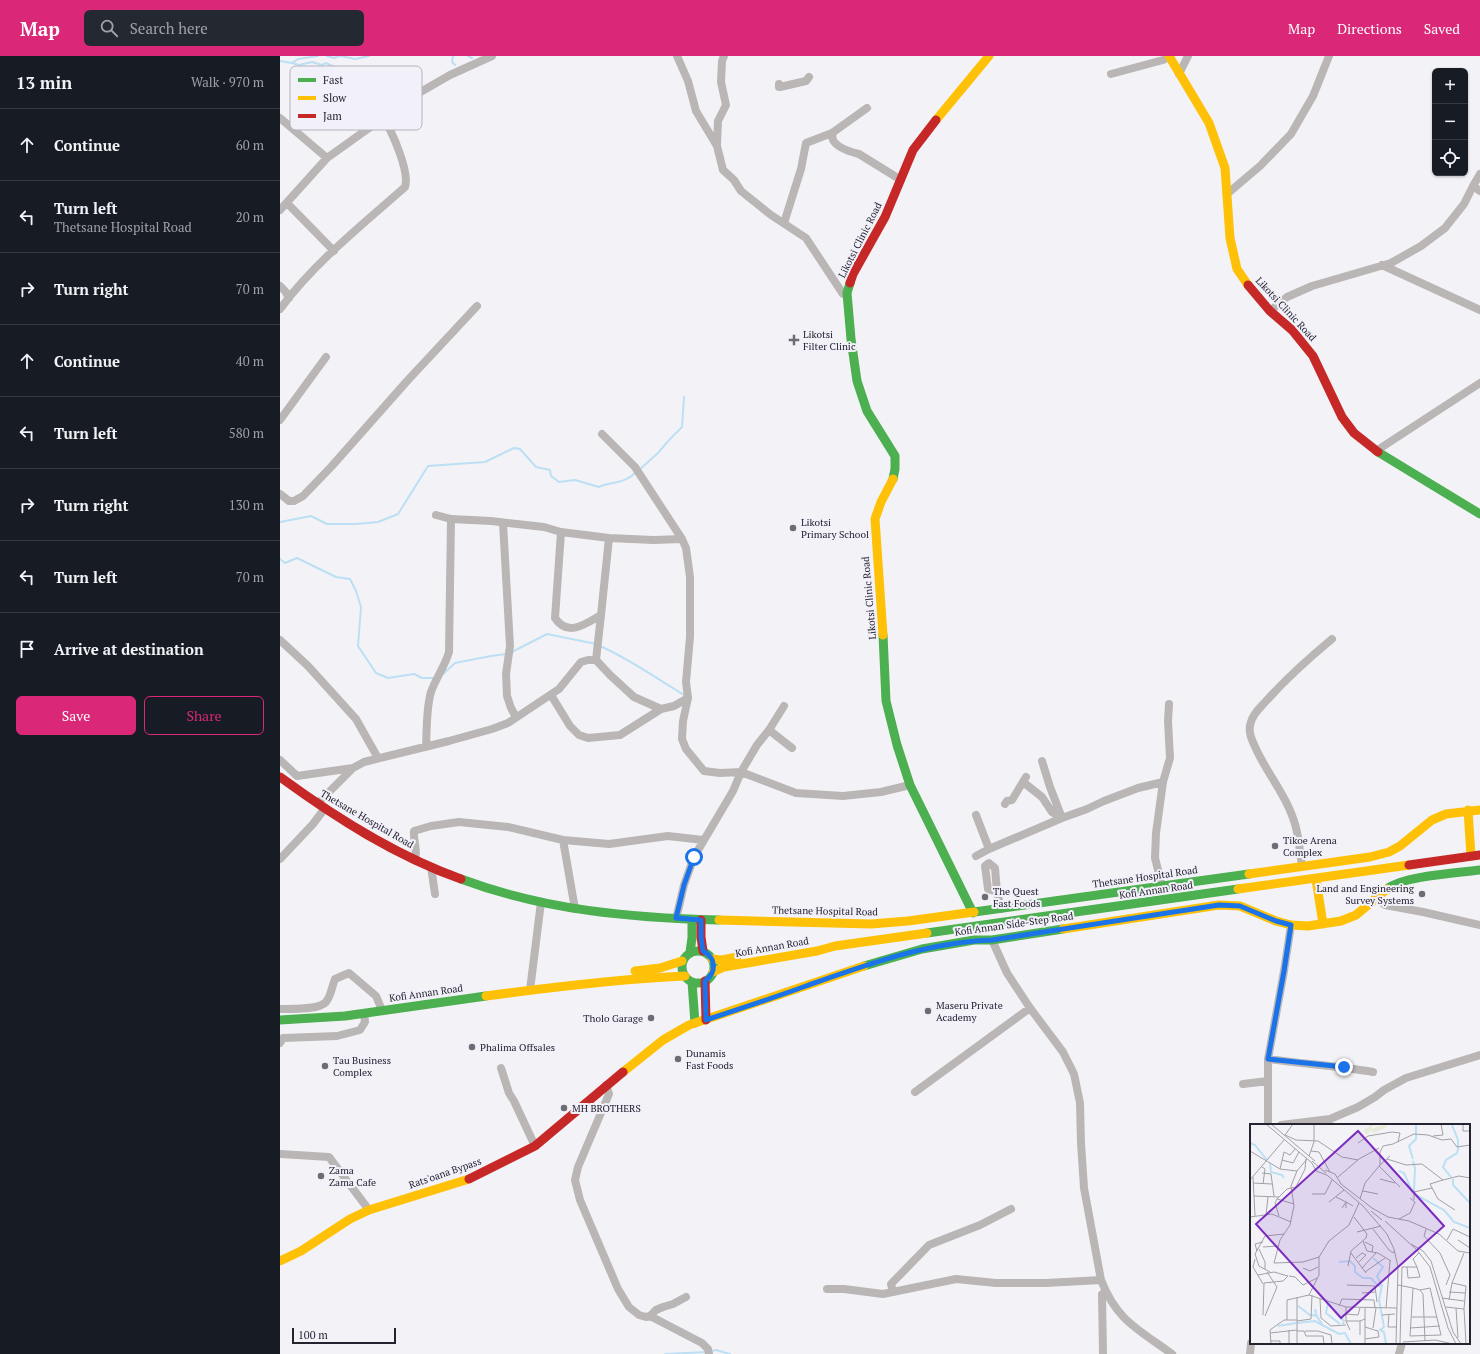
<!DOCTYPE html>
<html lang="en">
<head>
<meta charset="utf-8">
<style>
  body { margin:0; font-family:"PT Serif",serif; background:#242831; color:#f1f3f6 }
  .controls { position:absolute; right:12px; top:12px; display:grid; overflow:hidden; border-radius:6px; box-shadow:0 1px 3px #0004 }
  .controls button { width:36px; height:36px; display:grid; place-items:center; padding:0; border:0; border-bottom:1px solid #363941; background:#171b24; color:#f1f3f6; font:20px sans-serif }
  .scale { position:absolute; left:12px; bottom:10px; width:104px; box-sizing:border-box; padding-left:4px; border:2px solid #252330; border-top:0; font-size:11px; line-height:14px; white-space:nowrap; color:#252330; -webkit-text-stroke:3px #f2f1f9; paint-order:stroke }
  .stop { position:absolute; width:12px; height:12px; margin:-9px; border:3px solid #1a73e8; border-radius:50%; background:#fff }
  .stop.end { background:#1a73e8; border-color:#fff; box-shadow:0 1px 4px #0008 }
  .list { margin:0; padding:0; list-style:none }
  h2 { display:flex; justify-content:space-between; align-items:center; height:52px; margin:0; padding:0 16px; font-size:17px }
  h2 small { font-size:13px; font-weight:400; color:#9ea1a6 }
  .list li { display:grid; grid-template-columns:26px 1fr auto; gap:12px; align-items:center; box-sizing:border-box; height:72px; padding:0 16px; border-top:1px solid #363941 }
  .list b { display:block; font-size:15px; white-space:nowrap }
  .list p { margin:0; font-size:13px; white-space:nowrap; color:#9ea1a6 }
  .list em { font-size:13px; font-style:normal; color:#9ea1a6 }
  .actions { display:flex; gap:8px; padding:12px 16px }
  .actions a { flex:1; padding:9px 0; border:1px solid #db2777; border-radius:6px; text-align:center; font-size:14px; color:#db2777 }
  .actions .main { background:#db2777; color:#fff }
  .icon { flex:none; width:22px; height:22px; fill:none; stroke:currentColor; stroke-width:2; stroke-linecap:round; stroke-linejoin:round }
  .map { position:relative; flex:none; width:1200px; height:1298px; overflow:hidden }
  header { display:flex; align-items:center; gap:24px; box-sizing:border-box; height:56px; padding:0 20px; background:#db2777; color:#fff }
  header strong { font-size:19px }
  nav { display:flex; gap:22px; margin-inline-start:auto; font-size:14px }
  .search { width:280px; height:36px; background:#242831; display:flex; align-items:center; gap:10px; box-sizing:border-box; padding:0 14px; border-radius:6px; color:#9ea1a6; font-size:15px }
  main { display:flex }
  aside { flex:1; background:#171b24 }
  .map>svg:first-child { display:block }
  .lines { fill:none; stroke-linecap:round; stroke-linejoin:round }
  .stream { stroke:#bcdff4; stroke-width:2 }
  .street { stroke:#bbb6b6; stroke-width:8 }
  .fast { stroke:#4caf50; stroke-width:9 }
  .slow { stroke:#ffc107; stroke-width:9 }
  .jam { stroke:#c62828; stroke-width:9 }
  .route { stroke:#1a73e8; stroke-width:5 }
  .poi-dot { fill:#6d6c76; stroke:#f2f1f9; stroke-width:1.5 }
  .labels { text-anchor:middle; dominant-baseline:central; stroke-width:4; stroke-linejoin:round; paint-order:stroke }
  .street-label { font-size:10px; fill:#252330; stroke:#f2f1f9 }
  .poi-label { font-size:10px; fill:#252330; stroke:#f2f1f9; text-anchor:start }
  .inset-river { fill:none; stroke:#bcdff4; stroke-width:2 }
  .inset-road { fill:none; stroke:#a1a0a7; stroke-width:1 }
  .view { fill:#7b2cbf; fill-opacity:0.15; stroke:#7b2cbf; stroke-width:2 }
  .inset-edge { fill:none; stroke:#252330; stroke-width:2 }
  .key { fill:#f2f1f9; stroke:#b4b3bd; stroke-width:1 }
  .key-label { font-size:11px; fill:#252330 }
</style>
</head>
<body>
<header>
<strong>Map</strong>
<div class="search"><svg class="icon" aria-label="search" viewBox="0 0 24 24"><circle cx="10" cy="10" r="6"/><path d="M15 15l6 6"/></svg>Search here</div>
<nav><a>Map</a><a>Directions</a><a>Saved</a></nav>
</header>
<main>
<aside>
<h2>13 min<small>Walk · 970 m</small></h2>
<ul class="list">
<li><svg class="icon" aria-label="ahead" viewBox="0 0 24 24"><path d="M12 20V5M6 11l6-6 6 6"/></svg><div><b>Continue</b></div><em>60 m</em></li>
<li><svg class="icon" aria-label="left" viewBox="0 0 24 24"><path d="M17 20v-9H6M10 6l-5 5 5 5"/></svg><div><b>Turn left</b><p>Thetsane Hospital Road</p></div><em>20 m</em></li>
<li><svg class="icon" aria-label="right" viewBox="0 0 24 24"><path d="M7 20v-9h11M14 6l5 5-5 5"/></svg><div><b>Turn right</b></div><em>70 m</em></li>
<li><svg class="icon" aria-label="ahead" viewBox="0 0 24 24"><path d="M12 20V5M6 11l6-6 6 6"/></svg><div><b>Continue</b></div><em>40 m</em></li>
<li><svg class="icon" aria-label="left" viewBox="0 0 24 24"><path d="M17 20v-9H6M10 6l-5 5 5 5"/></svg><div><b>Turn left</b></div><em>580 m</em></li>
<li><svg class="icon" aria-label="right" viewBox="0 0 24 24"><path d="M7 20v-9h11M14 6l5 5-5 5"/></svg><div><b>Turn right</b></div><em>130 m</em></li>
<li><svg class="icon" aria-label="left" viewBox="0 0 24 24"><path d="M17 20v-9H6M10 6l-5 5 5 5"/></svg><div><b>Turn left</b></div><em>70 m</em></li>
<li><svg class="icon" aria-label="arrive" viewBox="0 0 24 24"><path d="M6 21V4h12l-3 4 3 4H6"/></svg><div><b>Arrive at destination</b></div></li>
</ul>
<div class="actions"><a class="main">Save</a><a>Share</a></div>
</aside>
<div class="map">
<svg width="1200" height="1298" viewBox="0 0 1200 1298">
  <rect width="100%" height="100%" fill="#f3f3f7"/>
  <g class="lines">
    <!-- stream -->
    <path class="stream" d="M47 0 54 2 60 0
      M61 0 75 3 89 0
      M173 0 172 6 175 9
      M188 0 192 2
      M0 5 12 7 18 3 38 0
      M12 7 19 9 32 6 42 9 46 7 80 23 90 30H112
      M359 414 378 397 389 384 402 371 404 341
      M0 466 31 460 47 468H76L98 466 118 458 148 410 205 406 234 392 240 393 256 411 270 414 271 420 279 426 295 424 319 431C333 425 344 428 355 417
      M0 503 5 507 17 502 56 521 70 523 76 535 81 551 78 590 96 617 108 622 134 618 142 622H154
      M320 590C350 603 377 623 406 640
      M232 596 267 578 316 588
      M163 618 175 607 211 600 226 598
      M432 1295 436 1294 450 1298
      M385 1298 427 1296"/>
    <!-- street -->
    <path class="street" d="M397 0 408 25 416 55 437 90 443 114 454 124 461 135 491 159 526 182 563 238 567 237
      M831 18 883 4 889 1
      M899 18 908 0
      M499 28V31H500L526 25 529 21
      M0 62 47 102
      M552 77C553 79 552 82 553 84 557 92 571 96 579 98L621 124
      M437 88 438 65 446 49 441 26 442 5 444 0
      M1193 130 1200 135
      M947 138 980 110 1011 78 1033 40 1049 0
      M7 147 54 195
      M0 154 47 102 103 62 118 49 170 19 212 0
      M504 167 521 113 526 87 552 77 587 52
      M1102 209 1200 254
      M0 230 5 235 9 242
      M0 253C35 206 82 169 125 131 130 116 112 75 103 62
      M990 255 1007 241 1032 230 1111 207 1141 190 1165 172 1184 148 1193 130 1200 118
      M0 364 46 301
      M322 378 355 411 402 483 406 492 410 521V581L406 626 408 642 403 665 402 683 406 693 424 715 440 717 461 716 516 737 563 740 601 736 630 729
      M1096 395 1200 327
      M0 438 9 445H14L23 440 51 411 128 324 197 250
      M156 459 171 463 211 465 264 471 281 476 329 482 373 484 402 483
      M223 467 230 590 226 618 227 640 231 652 236 661
      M281 476 275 562C288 582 307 567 321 559L329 482
      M0 584 28 610 76 663 98 702
      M316 604 321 559
      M271 639 290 670 299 679 308 682 340 679 381 653
      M489 674 512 692
      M146 691C147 673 146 653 151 636 156 622 165 610 169 596L171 463
      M0 704 17 720 73 712
      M762 705 770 731 782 762 807 753 824 745 858 732 883 726
      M38 747 73 712 84 706 169 685 212 673 228 667 279 633 301 606 308 604H316L330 619 354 641 381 653 394 650 408 642
      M725 748 727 745 732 744 746 721
      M696 759 709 793 696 800
      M283 784 295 853
      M709 793 782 762 772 756 762 741 743 726
      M0 803 33 768 45 752
      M135 803C138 794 133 785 134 775L151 770 179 766 228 771 283 784 329 788 388 780 423 784
      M1022 810C1020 797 1019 781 1015 768 1007 741 989 720 977 695 973 686 967 676 971 666 973 657 981 651 987 644 1007 622 1029 602 1052 583
      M151 811 155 838
      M882 830 875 802 876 777 883 726 890 702 888 665 889 648
      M717 836 708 833 705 810 709 807 715 812 717 836 721 853
      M1095 842 1105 849 1143 856 1200 869
      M396 863 404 829 414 801 453 735 461 716 477 689 489 674 504 650
      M712 884 727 917 750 952 783 996 794 1018 800 1047 801 1087 804 1132 821 1224C837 1265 858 1273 892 1298
      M250 934 261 846
      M0 953C11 953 39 954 46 946 51 940 52 930 55 923L69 917 96 940 102 954
      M0 987 3 982 57 980 80 974 85 966 84 957
      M988 1003C1023 1008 1058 1010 1093 1016
      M221 1012 229 1037 234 1045 255 1090
      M963 1028 988 1025
      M326 1029 329 1038 298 1111 295 1124 300 1144 338 1233 349 1251 359 1259 366 1261 370 1260 376 1254 383 1251 393 1248 406 1241
      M635 1036 750 952
      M988 1069V1003L1004 915 1011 869
      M1001 1069 1050 1063
      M1047 1069 1050 1063 1078 1051 1095 1041 1104 1034 1126 1022 1200 999
      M0 1098 49 1101 89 1154
      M547 1233H564L603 1238 676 1223 716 1227H766L821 1224
      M613 1236 611 1228 649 1189 700 1169 731 1153
      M370 1260 422 1287 428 1293 429 1298
      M823 1298 822 1238 826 1236
      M970 1298 971 1287
      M1119 1298 1122 1287"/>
    <!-- fast -->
    <path class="fast" d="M570 227 567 237 571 283 577 325 587 355 615 400V413L613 423
      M1098 396 1200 458
      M603 579 606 645 617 689 630 729 693 857
      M181 823C264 854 351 862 439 864
      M1107 833C1123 820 1177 817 1200 814
      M694 856 969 818
      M647 877 958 833
      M402 911a16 16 0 1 1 32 0a16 16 0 1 1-32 0Z
      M410 896 412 882V864
      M584 910 642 893 694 884H712L783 873
      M412 926 415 967
      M0 964 65 960 206 940"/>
    <!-- slow -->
    <path class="slow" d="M889 0 929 67 945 112 950 182 957 213 968 229
      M656 64 709 0
      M603 579 595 463 601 446 613 423
      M1188 754 1191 800
      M969 818 1090 801 1109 796 1120 790 1152 764 1166 758 1200 754
      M1036 823 1043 868
      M958 833 1129 809
      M439 864 591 868 628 865 694 856
      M783 873 939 849 960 850 996 865 1011 869 1028 870 1061 865 1076 859 1107 833
      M432 903 442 904 457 901
      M355 915 380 912 402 905
      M433 916 444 911 537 895 555 890 647 877
      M206 940C273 931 338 923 405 920
      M343 1016 383 984 409 969 584 910
      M0 1205 21 1195 70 1163 89 1154 189 1123"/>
    <!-- jam -->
    <path class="jam" d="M570 227 573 218 605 161 633 94 656 64
      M968 229 990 255 1012 274 1033 300 1062 361 1074 377 1098 396
      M0 721C56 762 116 800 181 823
      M1129 809 1200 799
      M421 864V881L423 895
      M425 925 426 964
      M189 1123 255 1090 343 1016"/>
  </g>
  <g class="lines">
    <!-- route -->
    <path class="route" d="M414 801 404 829 396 862 421 864V881L423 895C436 902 437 916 425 925L426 964C459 953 493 942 526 930 586 909 648 886 712 884L939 849 960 850 996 865 1011 869 1004 915 988 1003 1064 1011"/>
  </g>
  <!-- markers -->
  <g class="poi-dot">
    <path d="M512 278h4v4h4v4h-4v4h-4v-4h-4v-4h4z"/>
    <circle cx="513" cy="472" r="4"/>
    <circle cx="995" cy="790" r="4"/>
    <circle cx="1142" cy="838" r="4"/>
    <circle cx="705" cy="841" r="4"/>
    <circle cx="648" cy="955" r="4"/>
    <circle cx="371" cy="962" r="4"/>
    <circle cx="192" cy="991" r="4"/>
    <circle cx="398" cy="1003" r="4"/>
    <circle cx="45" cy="1010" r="4"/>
    <circle cx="284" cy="1052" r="4"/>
    <circle cx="41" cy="1120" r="4"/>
  </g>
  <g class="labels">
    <!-- street labels -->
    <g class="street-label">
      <text transform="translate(580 184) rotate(-63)">Likotsi Clinic Road</text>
      <text transform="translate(1006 253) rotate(47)">Likotsi Clinic Road</text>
      <text transform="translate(589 542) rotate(-95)">Likotsi Clinic Road</text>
      <text transform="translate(87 763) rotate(30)">Thetsane Hospital Road</text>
      <text transform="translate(865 821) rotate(-8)">Thetsane Hospital Road</text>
      <text transform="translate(876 834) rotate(-8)">Kofi Annan Road</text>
      <text transform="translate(545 855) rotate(1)">Thetsane Hospital Road</text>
      <text transform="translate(734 868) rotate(-8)">Kofi Annan Side-Step Road</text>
      <text transform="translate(492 891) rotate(-10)">Kofi Annan Road</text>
      <text transform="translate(146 937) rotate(-8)">Kofi Annan Road</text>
      <text transform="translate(165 1117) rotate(-19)">Rats'oana Bypass</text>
    </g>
    <!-- poi labels -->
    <g class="poi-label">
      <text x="523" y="278">Likotsi<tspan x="523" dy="12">Filter Clinic</tspan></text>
      <text x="521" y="466">Likotsi<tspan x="521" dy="12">Primary School</tspan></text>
      <text x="1003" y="784">Tikoe Arena<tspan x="1003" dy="12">Complex</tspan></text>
      <text x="1134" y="832" text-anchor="end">Land and Engineering<tspan x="1134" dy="12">Survey Systems</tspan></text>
      <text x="713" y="835">The Quest<tspan x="713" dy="12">Fast Foods</tspan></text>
      <text x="656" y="949">Maseru Private<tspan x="656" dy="12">Academy</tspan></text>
      <text x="363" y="962" text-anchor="end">Tholo Garage</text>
      <text x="200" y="991">Phalima Offsales</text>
      <text x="406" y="997">Dunamis<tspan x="406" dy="12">Fast Foods</tspan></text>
      <text x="53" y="1004">Tau Business<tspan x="53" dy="12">Complex</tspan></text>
      <text x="292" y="1052">MH BROTHERS</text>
      <text x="49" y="1114">Zama<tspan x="49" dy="12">Zama Cafe</tspan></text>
    </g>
  </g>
  <!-- overview -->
  <g transform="translate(970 1068)">
    <rect width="220" height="220" fill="#f3f3f7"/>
    <path d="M120 0H130L122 2 121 5 137 0 135 4 124 9 120 6 118 10H115L114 5 118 4Z" fill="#e7ecd9"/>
    <path class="inset-river" d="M0 19 5 21 17 36M163 35 159 22 166 15V0M163 37 165 44 164 67M20 39 21 48 32 51 34 54M149 47 154 49 163 69M201 53 193 43 196 36 207 29 208 25V16L202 1M203 55V61L220 79M166 71 194 86 204 98 220 104M123 134 133 143 127 152 131 160M89 138 100 137 105 142V148L113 154H121L128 162 132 161 129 176 134 203 130 206 134 208 136 220M78 179 76 189 90 200M48 182 60 191 68 192M65 185 66 191 72 200M85 187 94 197 93 200M47 199 65 197 89 210 95 209 101 220M28 202 46 199"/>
    <path class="inset-road" d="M16 0 62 39 66 47 77 51 113 82 137 110 144 125 148 143 146 220M21 0 65 37M213 1V7H220M35 11 46 16 68 17 92 33 108 36M35 11 43 0M183 12 193 11 191 0M108 19 118 12 142 8 150 9 148 18M0 27 30 45 47 47M61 27 69 28 80 48M59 32 64 18V0M57 35 47 47 41 62 44 82 40 101 30 116 24 139 53 138 69 133 79 117 99 101 109 79M137 35 156 41 172 40 193 56 209 52 220 54M32 36 43 39 49 28M62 37 76 49M130 41 140 32M129 42 150 63M12 43 15 45 13 60M30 45 34 28 40 31 45 25M75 46 85 50 91 60 122 84 138 93 159 97 189 110 208 127 220 129M12 49 21 50 24 72M3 53 5 92M88 53 109 35 129 24M130 55 145 59M0 56 34 16M193 56 180 60 188 75 205 86M3 59 22 60M113 67 128 70M62 70H75L82 56M4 72 29 73 37 65 46 63 55 45 56 35M29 73 27 75 44 80M86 73 96 78 92 84M27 75 25 79 29 92M110 75 115 59 130 41V28L133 22 143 20 164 10 178 11 192 16 201 15 207 23 220 21M164 76V68L182 64M79 78 94 66M96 84V78L103 82M121 87 132 96M16 91 18 73M0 93 22 90 41 98M149 95 160 89 165 78 160 74M135 97 167 126 180 143 198 204 206 220M123 105 139 126 143 129 144 127M176 105 174 112 190 129 200 151 196 161M107 108 131 102M197 116 203 105 220 113M208 116 220 124M113 117 117 127 128 129 141 137M115 118 123 122 122 128M161 120 173 127 181 137 203 208 211 220M13 123 28 122M9 125 15 138V145M7 127 5 120 13 118M101 129 116 149M106 134 112 129 116 131 109 138M5 135 3 143 13 160M98 142 101 127 116 114 117 110 104 93M152 143H167L170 153 158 154 157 143M167 143 163 135 169 129M53 144 60 147 68 143M112 144 126 129M20 148 9 142 5 130 15 112 34 110M115 148 135 134M8 151 24 148 38 152 33 157 14 159 13 191M39 152 45 153 53 161 67 154M202 159 214 129M97 161 125 162 127 178M148 161 163 164 160 212 191 211 180 164 170 166M163 164 170 166 173 170 175 217M199 168 215 169M112 169 125 168M59 171 69 151V133M47 173V220M192 174 214 177M70 175 71 194 81 202 96 201M199 176 202 159 216 162 214 185 216 220M89 182 92 175 124 176 125 184M96 183V197M196 183 214 185M115 184V220M136 184 140 137M206 184 208 214M96 190 108 191 110 184M139 190 138 203H146M132 191 145 190M15 192 27 163 17 148M162 193H187M37 196V176L59 171 96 183 147 184M47 197 61 195 62 171M110 197V211M123 204 126 184M160 204 190 202M39 206V220M100 206 96 197H110L115 195M47 207H54L56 212H73L74 220M55 207H68L81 211 82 220M20 209 47 206M115 215 129 213 128 207 115 203M20 217H30V220M153 218 185 216 203 220M150 219 152 143M21 220 20 206 34 196H47"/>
    <path class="view" d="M108 7 194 102 91 194 6 100Z"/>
    <rect width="220" height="220" class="inset-edge"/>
  </g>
  <!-- legend -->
  <rect x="10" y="10" width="132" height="64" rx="6" class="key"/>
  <rect x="18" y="22" width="18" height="4" fill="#4caf50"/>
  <rect x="18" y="40" width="18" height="4" fill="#ffc107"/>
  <rect x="18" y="58" width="18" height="4" fill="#c62828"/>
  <g class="key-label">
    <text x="43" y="28">Fast</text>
    <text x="43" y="46">Slow</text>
    <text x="43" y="64">Jam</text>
  </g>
</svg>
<div class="controls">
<button>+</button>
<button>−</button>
<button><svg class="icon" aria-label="locate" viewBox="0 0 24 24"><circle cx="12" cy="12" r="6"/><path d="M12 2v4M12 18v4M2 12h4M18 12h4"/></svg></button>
</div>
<div class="scale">100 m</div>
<div class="stop" style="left:414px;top:801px"></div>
<div class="stop end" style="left:1064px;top:1011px"></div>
</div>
</main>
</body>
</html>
